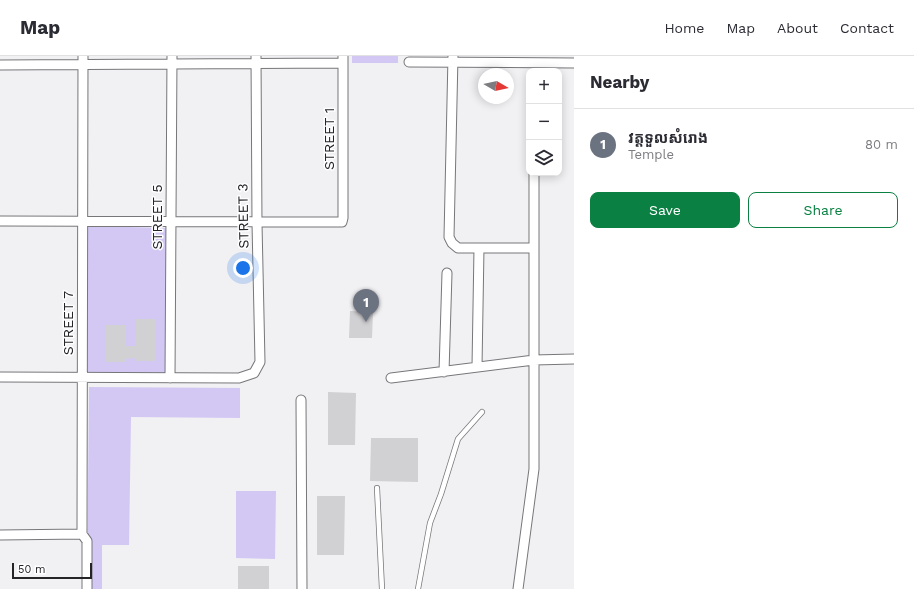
<!DOCTYPE html>
<html lang="en">
<head>
<meta charset="utf-8">
<style>
  body { margin:0; font-family:"Work Sans","Noto Sans Khmer",sans-serif; background:#f7f7f7; color:#2b2b33 }
  .controls { position:absolute; right:12px; top:12px; display:grid; overflow:hidden; border-radius:8px; box-shadow:0 2px 10px #0003 }
  .controls button { width:36px; height:36px; display:grid; place-items:center; padding:0; border:0; border-bottom:1px solid #e1e1e2; background:#fff; color:#2b2b33; font:20px sans-serif }
  .compass { position:absolute; left:478px; top:12px; width:36px; height:36px; border-radius:50%; background:#fff; box-shadow:0 2px 10px #0003; rotate:99deg }
  .scale { position:absolute; left:12px; bottom:10px; width:80px; box-sizing:border-box; padding-left:4px; border:2px solid #242325; border-top:0; font-size:11px; line-height:14px; white-space:nowrap; color:#242325; -webkit-text-stroke:3px #fefdff; paint-order:stroke }
  .you { position:absolute; left:243px; top:212px; width:14px; height:14px; margin:-10px; border:3px solid #fff; border-radius:50%; background:#1a73e8; box-shadow:0 0 0 6px #1a73e833 }
  .badge { display:grid; place-items:center; width:26px; height:26px; border-radius:50%; background:#0b8043; color:#fff; font-size:13px; font-weight:700 }
  .pin { position:absolute; translate:-50% -33px; filter:drop-shadow(0 1px 2px #0008) }
  .pin::after { content:''; position:absolute; top:21px; width:14px; height:12px; background:inherit; clip-path:polygon(0 0,100% 0,50% 100%) }
  .list { margin:0; padding:0; list-style:none }
  h2 { display:flex; justify-content:space-between; align-items:center; height:52px; margin:0; padding:0 16px; font-size:17px }
  h2 small { font-size:13px; font-weight:400; color:#7c7c81 }
  .list li { display:grid; grid-template-columns:26px 1fr auto; gap:12px; align-items:center; box-sizing:border-box; height:72px; padding:0 16px; border-top:1px solid #e1e1e2 }
  .list b { display:block; font-size:15px; white-space:nowrap }
  .list p { margin:0; font-size:13px; white-space:nowrap; color:#7c7c81 }
  .list em { font-size:13px; font-style:normal; color:#7c7c81 }
  .actions { display:flex; gap:8px; padding:12px 16px }
  .actions a { flex:1; padding:9px 0; border:1px solid #0b8043; border-radius:8px; text-align:center; font-size:14px; color:#0b8043 }
  .actions .main { background:#0b8043; color:#fff }
  .icon { flex:none; width:22px; height:22px; fill:none; stroke:currentColor; stroke-width:2; stroke-linecap:round; stroke-linejoin:round }
  .map { position:relative; flex:none; width:574px; height:533px; overflow:hidden }
  header { display:flex; align-items:center; gap:24px; box-sizing:border-box; height:56px; padding:0 20px; background:#fff; border-bottom:1px solid #e1e1e2 }
  header strong { font-size:19px }
  nav { display:flex; gap:22px; margin-inline-start:auto; font-size:14px }
  main { display:flex }
  aside { flex:1; background:#fff }
  .map>svg:first-child { display:block }
  .green { fill:#d3c8f4 }
  .building { fill:#d1d1d4 }
  .lines { fill:none; stroke-linecap:round; stroke-linejoin:round }
  .lane-casing { stroke:#77777a; stroke-width:6 }
  .street-casing { stroke:#77777a; stroke-width:11 }
  .lane { stroke:#fff; stroke-width:4.5 }
  .street { stroke:#fff; stroke-width:9 }
  .labels { text-anchor:middle; dominant-baseline:central; stroke-width:3; stroke-linejoin:round; paint-order:stroke }
  .street-label { font-size:14px; fill:#242325; stroke:#fefdff }
</style>
</head>
<body>
<header>
<strong>Map</strong>
<nav><a>Home</a><a>Map</a><a>About</a><a>Contact</a></nav>
</header>
<main>
<div class="map">
<svg width="574" height="533" viewBox="0 0 574 533">
  <rect width="100%" height="100%" fill="#f1f0f3"/>
  <!-- green -->
  <path class="green" d="M352 0H398V7H352Z
    M88 170 168 172 166 319 86 317Z
    M89 331 240 332V362L131 361 129 489H102V533H87Z
    M236 435H276L275 503 236 502Z"/>
  <!-- building -->
  <path class="building" d="M350 255 373 256 372 282H349Z
    M136 263H156V305H135V302L126 303V306H105V269H126V290H135Z
    M328 336 356 337 355 389H328Z
    M371 382H418V426L370 425Z
    M317 440H345L344 499H317Z
    M238 510H269V533H238Z"/>
  <g class="lines">
    <!-- lane casing -->
    <g class="lane-casing">
      <path id="lane" d="M377 432 382 533
        M418 533 430 467 441 438 458 383 482 356"/>
    </g>
    <!-- street casing -->
    <g class="street-casing">
      <path id="street" d="M83 0 82 478 87 485V533
        M453 0 449 181 452 187 458 192H534
        M409 6 574 7
        M0 9 343 7
        M0 165 342 166 343 162V0
        M477 311 479 192
        M444 316 447 217
        M0 321 239 322 254 317 260 306 257 167 256 0
        M170 322 172 0
        M391 322 534 304 574 303
        M301 344 302 533
        M0 479 82 478
        M518 533 534 413V117"/>
    </g>
    <!-- lane -->
    <use href="#lane" class="lane"/>
    <!-- street -->
    <use href="#street" class="street"/>
  </g>
  <g class="labels">
    <!-- street labels -->
    <g class="street-label">
      <text transform="translate(329 83) rotate(-90)">STREET 1</text>
      <text transform="translate(243 160) rotate(-91)">STREET 3</text>
      <text transform="translate(157 161) rotate(-90)">STREET 5</text>
      <text transform="translate(68 267) rotate(-90)">STREET 7</text>
    </g>
  </g>
</svg>
<div class="controls">
<button>+</button>
<button>−</button>
<button><svg class="icon" aria-label="layers" viewBox="0 0 24 24"><path d="M12 4l9 5-9 5-9-5zM3 14l9 5 9-5"/></svg></button>
</div>
<svg class="compass" viewBox="-18 -18 36 36"><path d="M0-13l5 13h-10z" fill="#e53935"/><path d="M0 13l5-13h-10z" fill="#7c7c81"/></svg>
<div class="scale">50 m</div>
<div class="you"></div>
<div class="pin badge" style="left:366px;top:266px;background:#6b7280">1</div>
</div>
<aside>
<h2>Nearby<small></small></h2>
<ul class="list">
<li><span class="badge" style="background:#6b7280">1</span><div><b>វត្តទួលសំរោង</b><p>Temple</p></div><em>80 m</em></li>
</ul>
<div class="actions"><a class="main">Save</a><a>Share</a></div>
</aside>
</main>
</body>
</html>
